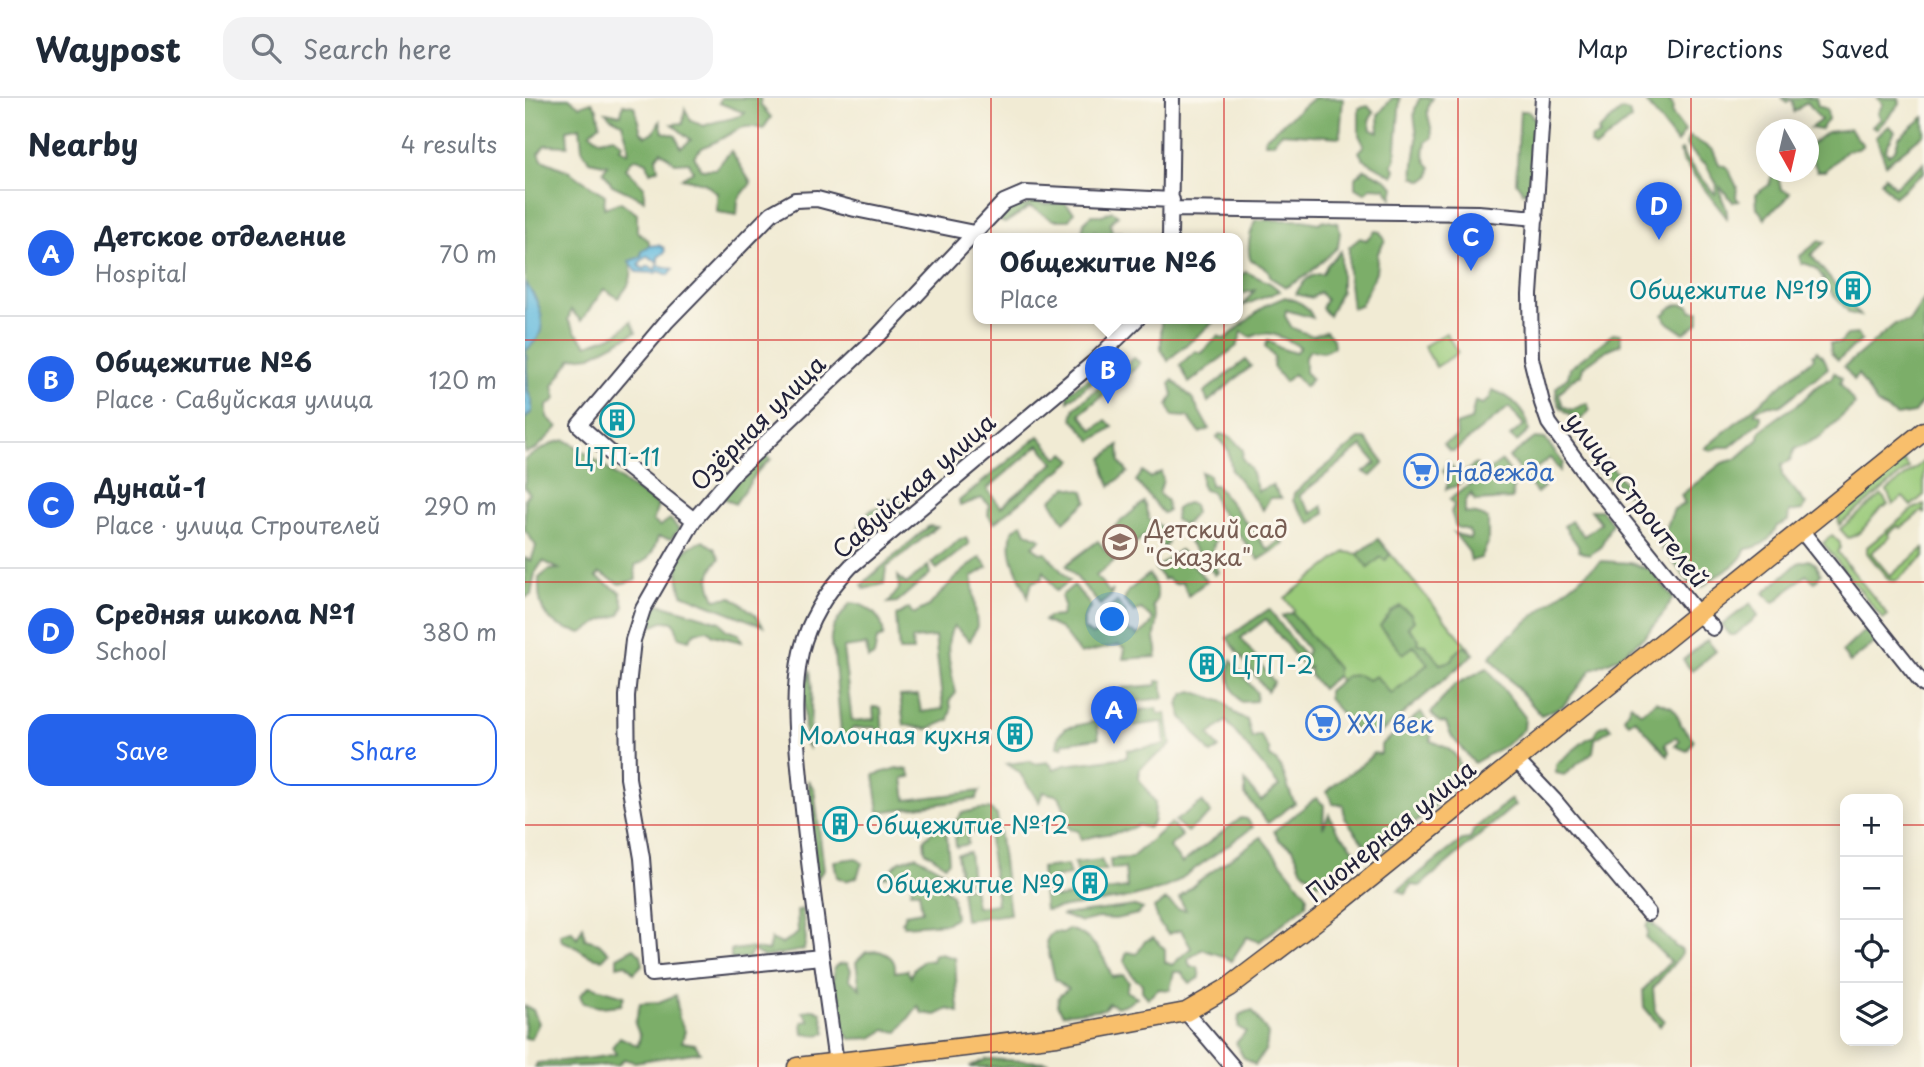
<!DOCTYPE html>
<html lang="en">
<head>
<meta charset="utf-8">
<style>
  body { margin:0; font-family:"Playpen Sans",sans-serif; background:#f2f2f3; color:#1f2937 }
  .controls { position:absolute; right:21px; bottom:21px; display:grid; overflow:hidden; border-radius:14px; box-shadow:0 4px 18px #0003 }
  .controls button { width:63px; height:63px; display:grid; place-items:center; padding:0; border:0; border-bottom:2px solid #e0e1e3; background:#fff; color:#1f2937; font:35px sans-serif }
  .compass { position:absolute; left:1231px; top:21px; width:63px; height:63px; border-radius:50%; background:#fff; box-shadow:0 4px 18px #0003; rotate:172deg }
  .you { position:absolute; left:588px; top:522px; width:24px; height:24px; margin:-18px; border:5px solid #fff; border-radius:50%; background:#1a73e8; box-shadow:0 0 0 10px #1a73e833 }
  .badge { display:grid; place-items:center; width:46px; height:46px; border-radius:50%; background:#2563eb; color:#fff; font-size:23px; font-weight:700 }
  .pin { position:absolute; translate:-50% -58px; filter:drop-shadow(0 2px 4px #0008) }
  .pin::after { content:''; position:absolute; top:37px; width:24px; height:21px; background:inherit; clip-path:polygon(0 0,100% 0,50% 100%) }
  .popup { position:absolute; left:448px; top:135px; width:270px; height:91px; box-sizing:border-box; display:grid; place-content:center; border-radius:14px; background:#fff; filter:drop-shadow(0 2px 5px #0005); font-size:23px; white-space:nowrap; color:#747a83 }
  .popup b { font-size:26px; color:#1f2937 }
  .popup::after { content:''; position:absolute; left:50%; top:100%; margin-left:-14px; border:14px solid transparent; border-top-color:#fff }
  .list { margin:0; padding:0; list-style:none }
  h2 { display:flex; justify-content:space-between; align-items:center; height:91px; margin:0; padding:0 28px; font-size:30px }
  h2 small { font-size:23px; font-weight:400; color:#747a83 }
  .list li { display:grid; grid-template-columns:46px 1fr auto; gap:21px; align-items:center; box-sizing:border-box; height:126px; padding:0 28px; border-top:2px solid #e0e1e3 }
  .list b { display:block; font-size:26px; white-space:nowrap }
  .list p { margin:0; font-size:23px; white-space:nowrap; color:#747a83 }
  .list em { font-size:23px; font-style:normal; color:#747a83 }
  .actions { display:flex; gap:14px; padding:21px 28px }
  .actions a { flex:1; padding:16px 0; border:2px solid #2563eb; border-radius:21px; text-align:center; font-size:24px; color:#2563eb }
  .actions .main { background:#2563eb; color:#fff }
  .icon { flex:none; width:38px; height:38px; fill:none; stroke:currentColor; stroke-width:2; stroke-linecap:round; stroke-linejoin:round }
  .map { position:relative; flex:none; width:1399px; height:969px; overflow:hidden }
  header { display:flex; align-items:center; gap:42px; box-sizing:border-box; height:98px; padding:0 35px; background:#fff; border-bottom:2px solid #e0e1e3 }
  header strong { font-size:33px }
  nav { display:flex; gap:38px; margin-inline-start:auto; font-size:24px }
  .search { width:490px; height:63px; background:#f2f2f3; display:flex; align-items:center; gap:18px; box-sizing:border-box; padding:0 24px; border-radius:21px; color:#747a83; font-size:26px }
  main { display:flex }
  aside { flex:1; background:#fff }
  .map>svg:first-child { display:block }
  .green { fill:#9aca79; stroke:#5e765a; stroke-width:2 }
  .forest { fill:#7bae69; stroke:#4e6852; stroke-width:2; fill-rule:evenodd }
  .water { fill:#60b9dd; stroke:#416e8c; stroke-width:2 }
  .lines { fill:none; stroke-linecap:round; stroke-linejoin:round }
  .minor-casing { stroke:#414052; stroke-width:18 }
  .major-casing { stroke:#414052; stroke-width:21 }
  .minor { stroke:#fff; stroke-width:14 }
  .major { stroke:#f8bf6c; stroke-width:18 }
  .grid { fill:none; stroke:#d62828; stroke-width:2; stroke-opacity:0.55 }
  .labels { text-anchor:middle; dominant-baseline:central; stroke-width:6; stroke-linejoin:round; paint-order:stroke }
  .culture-label { font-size:24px; fill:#0d838f; stroke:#fbf7ec; text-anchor:end }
  .street-label { font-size:24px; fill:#22223b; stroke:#fbf7ec }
  .shop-label { font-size:24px; fill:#366cbe; stroke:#fbf7ec; text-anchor:start }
  .education-label { font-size:24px; fill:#785e54; stroke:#fbf7ec; text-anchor:start }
</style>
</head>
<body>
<header>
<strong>Waypost</strong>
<div class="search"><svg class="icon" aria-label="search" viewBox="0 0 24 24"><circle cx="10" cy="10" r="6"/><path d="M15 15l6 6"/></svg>Search here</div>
<nav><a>Map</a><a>Directions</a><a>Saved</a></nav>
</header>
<main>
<aside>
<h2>Nearby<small>4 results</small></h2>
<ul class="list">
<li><span class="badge">A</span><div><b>Детское отделение</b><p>Hospital</p></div><em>70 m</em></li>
<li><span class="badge">B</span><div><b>Общежитие №6</b><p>Place · Савуйская улица</p></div><em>120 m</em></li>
<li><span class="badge">C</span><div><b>Дунай-1</b><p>Place · улица Строителей</p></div><em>290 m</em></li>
<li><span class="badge">D</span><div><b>Средняя школа №1</b><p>School</p></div><em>380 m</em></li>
</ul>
<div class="actions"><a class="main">Save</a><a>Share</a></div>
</aside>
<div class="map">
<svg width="1399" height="969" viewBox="0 0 1399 969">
  <rect width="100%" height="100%" fill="#fbf7ec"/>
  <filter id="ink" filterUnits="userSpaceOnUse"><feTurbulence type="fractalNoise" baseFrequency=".0143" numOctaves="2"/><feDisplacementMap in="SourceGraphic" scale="14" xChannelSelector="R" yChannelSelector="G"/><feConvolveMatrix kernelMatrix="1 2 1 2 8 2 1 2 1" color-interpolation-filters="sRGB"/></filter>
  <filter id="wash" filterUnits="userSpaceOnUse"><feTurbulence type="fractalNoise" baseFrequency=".00686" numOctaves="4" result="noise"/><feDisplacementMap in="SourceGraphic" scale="28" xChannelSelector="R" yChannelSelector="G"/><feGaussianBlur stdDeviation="1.57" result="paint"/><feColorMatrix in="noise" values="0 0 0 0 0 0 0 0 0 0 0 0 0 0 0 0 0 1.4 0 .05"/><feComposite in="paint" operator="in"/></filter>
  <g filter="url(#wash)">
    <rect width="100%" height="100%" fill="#f1ebd4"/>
    <!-- green -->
    <path class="green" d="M921 235 933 255 911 269 899 248Z
      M1378 362 1384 370 1314 427 1313 415Z
      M1399 363V397L1386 408 1378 399 1368 407 1362 393Z
      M1357 397 1363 407C1345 414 1342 436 1323 440L1315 431Z
      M1399 406V415L1397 413 1376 430 1373 428 1363 436 1365 439 1346 455 1365 478 1399 450V459L1371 483 1364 482 1342 455V449L1388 411Z
      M1307 437 1315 445V450L1312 454 1363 517 1358 521 1298 445Z
      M853 441 949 556 865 627 825 594 812 578 800 587 799 557 767 515 769 512 760 500 820 454 833 456Z"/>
    <!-- forest -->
    <path class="forest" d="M0 0H44L55 8 67 4 72 11 75 26 65 35 75 42 89 39 98 46 94 50 103 55C105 44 99 36 97 25L85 19 81 14 96 17 98 6 109 8 116 34 121 38 129 34 135 23 138 34 151 38 156 50 166 42 147 26 158 25 160 11 166 23 179 28C193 21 207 23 220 15L194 5 196 0H235L236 8 246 19 238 31C214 24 212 34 192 43 181 48 177 48 169 58L176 71H190L206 53 226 85 213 102 212 117 192 114V95L179 85 157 80 168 73 164 64 150 65 136 53 131 60 133 71 125 74 122 64 112 60 105 64 101 71 119 89V102L87 87 78 73 83 67 64 63 57 51 55 29 42 32 43 48 20 47 14 55 17 62 41 72 80 97 79 110 96 104 112 116V133L124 143V148L117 153 116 159 105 163C109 179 104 189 93 200L79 191 56 223 46 212 43 222 52 236 62 247 92 236 106 223 111 234 66 258 47 260 28 288 31 301 22 308V319L33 329 11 351 0 355V321L7 313V303L3 293 1 253 13 239 0 185Z
      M788 0H818L815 39 756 35 748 45H740V40Z
      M867 0H875L870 63 867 67 870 71 868 78 838 61 834 54 839 47 834 37V10L843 8 849 15 844 22 846 32 854 34 853 17Z
      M895 0H908C896 17 908 21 907 40L901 44C899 53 897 62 906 69L905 78 898 83 889 79C887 65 892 53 892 39 891 21 885 17 895 0Z
      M1122 0H1143L1148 8 1147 16 1160 33 1152 45 1121 4Z
      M1257 0H1291L1293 8 1302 11 1303 22 1295 32 1285 30 1296 22 1282 4 1269 14 1268 4 1265 1 1262 5Z
      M1352 0H1374L1375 6 1352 31 1347 28 1356 21 1353 15 1358 6Z
      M1097 12 1104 14 1106 21 1070 50 1065 46 1067 40 1075 37 1073 33Z
      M995 13H1003L1010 21 1004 91 998 94 991 84Z
      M1399 19V36L1361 66 1351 39 1364 28 1370 33 1360 52 1363 57 1370 52 1374 39Z
      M1325 31 1338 47 1333 51 1322 52 1300 73H1292C1290 65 1283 56 1284 48L1302 34Z
      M1164 38 1188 52 1194 66 1202 69 1212 89 1211 99 1214 103 1208 104 1195 89C1194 101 1204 108 1202 120L1157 62 1155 53 1157 52 1159 59 1190 96 1192 87 1180 65 1175 63 1161 47Z
      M1399 65V74L1369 99 1356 84 1360 78 1369 89Z
      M840 71 862 82 869 89 867 100 860 90 847 89 840 95 830 90V80Z
      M1247 77 1253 78 1256 91 1265 95C1259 109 1246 109 1240 121L1232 110 1231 96 1244 87Z
      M506 102 518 106 540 105 549 114 544 122H528L505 109 480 125 473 122C479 107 486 107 501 108Z
      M587 113 593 117 585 125 587 134H596L608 140H579L569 133 566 140H556L559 124 567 117H577Z
      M731 122H778L794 125 799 122 813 125 815 134 813 149 781 178 761 189 746 180 743 172 725 161C722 148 725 134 731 122Z
      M850 133 855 134 860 142 853 155 851 174 836 207 827 210 823 177 824 149 835 140 841 142Z
      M1294 143 1300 144 1286 157 1335 218 1324 215C1320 208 1314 204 1309 198 1297 183 1298 168 1276 165L1275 158Z
      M816 153V193L804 218 797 210 801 202 795 194 787 200 771 196C777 184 784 176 798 176L802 167Z
      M721 174 745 185 755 193 717 208 730 192 713 197V179Z
      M760 199C773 203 783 207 788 220L761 212 760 218 767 230 788 238 801 233 808 241 809 249 798 254 785 252 780 259V274L787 281 780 289 769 276 760 284 748 269 749 259 740 248 743 242 755 250 770 255 775 249C759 240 744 230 726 239L717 234 712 248 664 285 655 267 670 253 677 255 693 238 700 241 741 207Z
      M1399 201V301L1389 315 1372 318 1352 306 1333 276 1329 282 1319 269 1370 226 1384 224Z
      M1155 206 1164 208 1167 213H1174V224L1159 235 1141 223 1138 217 1147 209Z
      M636 220H692C677 237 658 247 643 263L636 251Z
      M1089 235 1095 236 1096 246 1082 252 1058 269 1056 277 1046 282 1034 296 1038 308 1047 312 1062 305 1065 312 1055 322C1039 312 1031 312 1031 290L1043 279 1045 270Z
      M1332 236 1337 242 1313 262 1306 255 1305 245H1315L1322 237Z
      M1292 253 1300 262 1303 270 1255 308 1245 307 1232 311 1230 315 1236 317V323L1205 349H1194L1186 353 1180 350 1289 260 1288 257Z
      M590 260 587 268 543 303V294L566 279 580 263Z
      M609 260 615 265 612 269 555 316 568 332 581 322 588 329 567 343 547 320 550 309Z
      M721 262 726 268 683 304 679 294Z
      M1309 274 1317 280 1315 285 1330 306 1295 339 1270 351 1265 362 1257 367V377L1281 406 1277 412 1264 414 1263 423 1252 428C1246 443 1236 449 1221 451 1210 474 1195 471 1178 489L1165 486 1144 458 1151 453 1137 452 1140 433 1149 411 1160 406 1156 397 1197 365 1211 361 1234 341 1235 333C1246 324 1257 316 1269 309 1283 301 1289 285 1306 281Z
      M648 282 667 300 684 331 675 335 663 319 647 318 643 307 648 297 645 285Z
      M967 292C986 298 1003 313 1004 333L992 344 985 338 999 327 984 309 929 353H925L918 346 932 339 931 327 946 322 950 303 957 306 965 301Z
      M695 336 706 339 718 352 717 360 725 370 733 393 747 387 756 400H745L738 412 707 373 703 352 692 339Z
      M514 338 533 360 540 355 548 362 469 425 463 417 464 407 457 400 435 408 434 403ZM514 347 529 365 476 409 462 391Z
      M1010 340 1020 341 1038 365 1035 373 1025 360 1008 373 1019 389 1012 395 984 359Z
      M834 341H841L859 365 846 378 839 374 851 365 837 348 774 398 787 415 797 408 800 415 786 426 768 403 769 395Z
      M40 342C63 354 80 370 100 385 111 394 123 398 133 408L128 423 135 428 145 421 154 431 146 441 133 439C129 452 125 464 110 467L111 482 95 486 75 475 71 479 95 494 99 508 95 517 78 522 57 535C23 528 12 516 14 480L24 472 34 471 18 463 10 475 6 497 0 500V460L6 463 11 448 0 432V401L4 395 0 389V361L28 345Z
      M594 347 595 365 603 374 585 388 580 374 578 360Z
      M238 355 246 361 233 373 210 406 196 399 218 372Z
      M1067 361 1075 365 1081 362 1110 399 1100 396C1092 381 1077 378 1065 366Z
      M922 363 934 378 951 366 954 371 931 388 921 391 924 381 918 373Z
      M977 363C988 375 990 385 987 401L950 403 946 395 940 404V415L952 416 963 421V445L956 460 946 463 944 454 929 435 945 441 946 437 943 432 931 429 926 414 929 407 925 401Z
      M618 373 625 380 636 374 638 382 634 396 642 403 643 413 638 415 611 383Z
      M676 374 684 377 685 387H691L743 452 756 441 759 446 734 462 692 409 687 394 679 392 676 386Z
      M542 389 559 393 562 403 539 424 526 402Z
      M364 400 376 403 379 411 330 450C331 432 335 411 357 409Z
      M619 404 624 421C636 428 642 432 643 445L639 450 625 433 606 449 589 429Z
      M661 405 668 406 670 415 660 427 650 422 651 411Z
      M1066 412H1076L1087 425 1075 450 1064 457 1054 453 1053 448 1039 428 1046 423 1059 438 1076 425Z
      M497 425 501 434 516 441 508 448 515 455 520 454 545 483 531 493 519 473 517 481 507 484 503 499C494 474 481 462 487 433Z
      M404 428 412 429 361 470 359 486 339 491 337 487 345 479Z
      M684 431 691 440 685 460 693 474 690 477 663 443Z
      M441 440 444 446 412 471 406 465 435 441Z
      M853 441 865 456 860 463 856 459 843 470 833 456Z
      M178 443 189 450 195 460C182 475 182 484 190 501L207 499 231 517 238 528 157 496C150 471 148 452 178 443Z
      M573 443 589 463 571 478 585 495 588 492 586 498 575 507 541 467Z
      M655 452 682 483 663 498 658 484 650 486 641 480 639 482 630 471Z
      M455 459 463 469 447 479 452 528 445 543 429 528C417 545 427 576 431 595L425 602 426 611 424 622 403 631 379 627 375 598 393 597 396 614 418 611 410 539 387 541 388 553H374L371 518 384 510 388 516 404 508 429 481Z
      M1284 462 1291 466 1296 476 1290 484 1281 477 1250 504 1246 503 1239 495 1273 465Z
      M1076 463 1106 465 1126 472 1148 499 1139 515 1120 538 1093 560 1067 571 1038 608 1016 617 965 559 983 539Z
      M403 468 405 476 372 504 363 505 374 491 373 478 381 486Z
      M624 476C631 488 636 496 628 508 635 525 632 522 630 537 629 546 635 550 631 559L598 561 600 551 594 547 555 556 536 531 519 523 523 519 536 518 539 508 536 498 549 487 566 508 559 520V531L567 537 577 533 585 539 589 537 586 529 585 510 592 504 600 514 602 533 612 536V538L625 528 628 521 616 511 609 514 599 503 603 493Z
      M325 505C342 505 361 521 358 539L352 541 349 558 343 561 341 547 318 550 327 623 349 621 348 609 356 610 358 639 350 629 328 630 323 638 316 635 309 555C299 535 314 521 325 505Z
      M1226 505 1233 518 1210 537H1205L1197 527Z
      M135 506 196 524 201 532 214 536 217 544 188 537 183 532 170 534 164 542 154 539 149 524 140 523 128 528 123 520 126 512Z
      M875 508 886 516 889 523 883 529 894 541 893 546 900 547 915 566 927 563 930 555 939 548 949 556 854 636 830 632 803 600V593L821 578 833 577 843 582 851 578 866 596 903 566 889 548 878 556 855 528 867 513Z
      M744 511 780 559 783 552 757 518 767 515 812 570V577L797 591 785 577V569L781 572 741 521 716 540 749 584 742 593 702 540Z
      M1344 533 1352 543 1325 564 1317 554 1337 535Z
      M1182 542 1191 553 1167 573 1158 562Z
      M706 562 732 595 731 603 716 604C706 591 701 579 706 562Z
      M962 570 1000 619 999 631 981 647 949 665 927 639 921 625 914 624 906 615 929 587Z
      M285 571 287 592 284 650 280 645 279 596Z
      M632 583H637L639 600 598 605 597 590 632 587Z
      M667 593 699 604 709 615 722 622 727 640 735 637 744 651 745 659C762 668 760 690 770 705L743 725 720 697V683L736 703 754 688 701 623 684 637 694 650 686 656 657 619 653 606 659 596Z
      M1131 603 1147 609 1152 617 1155 626 1169 642 1162 653 1150 648 1155 643 1151 639 1140 646 1144 653 1143 658 1110 621 1104 625 1099 620 1106 606 1116 615Z
      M632 610 633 616H641L646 647 615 670 614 681 630 704 629 723 623 730 613 727C595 738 575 734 556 742L553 733 544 731 540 712 534 698 518 694 514 704 494 674 482 666 505 663 509 666 523 664 529 671 540 667 602 659V652L640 647 638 624 598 629 600 614Z
      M896 614 906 629V643C931 652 933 657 940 683L922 696 909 689 911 707 856 754 843 751 820 720 818 707 808 706 802 694C816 678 835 671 849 655L856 656V647Z
      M572 623 574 640 538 645V649H532L534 637 541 630Z
      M1082 626 1086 631 1070 641 1068 654 1039 677 1031 675V666L1062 641 1069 638 1073 630Z
      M372 670 383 672 386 679 378 680 381 702 455 693 451 701 354 714 349 677Z
      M283 682 289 691 299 771 292 781Z
      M791 700 799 707 798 730 804 716C806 721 809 727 812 732 826 751 838 748 824 775L813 773 810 780 792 785 776 770 768 750 755 743 749 733Z
      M986 701 990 707 895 788 886 787 881 796 873 792 937 742 945 741 949 731Z
      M677 704 686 715 662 734 650 723Z
      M455 711H464L472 717 485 816 440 822 436 791 448 789 451 809 472 806 463 733 442 735 443 746 431 749 429 725 437 715Z
      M716 720 722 721 728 729 650 785 637 791 608 799 520 812 516 770 542 767 545 777 527 780 530 800 602 790 600 770 586 771 585 761 606 760 646 725 657 738 644 749 657 765Z
      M415 725 421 732 424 763 420 767 400 753 399 742Z
      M736 739 782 797 781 807 734 844 722 839 706 863C697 856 688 856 678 851L663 861 665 869H673L675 880 665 885 656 874H649L645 892 634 891 623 900 617 893V886L608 879 599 863 602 854 612 856 620 843 628 840 640 851V864L647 867 666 850 656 832 643 836 634 825 629 810 641 802 653 811 661 812 654 800 672 784Z
      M444 754 447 784 436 786 432 756Z
      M391 758 418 773 358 779 375 763Z
      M331 760 337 765 332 779 321 783 312 779 309 763Z
      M576 762 581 772 552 776 549 765Z
      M413 784 427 797 430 819 422 825 379 828 377 824 380 816 397 813 394 793H386L387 787Z
      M610 808 618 811 613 816 590 821 573 820 557 824 536 817Z
      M277 811 281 841 279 852 239 859 228 853 223 860 206 862V852L223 850 243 853 246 841 257 846 273 835 272 813Z
      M1125 823 1151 849 1157 852V856L1128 890 1130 913 1139 922 1135 928 1119 909 1118 892 1145 864C1144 862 1124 842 1121 840L1123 834 1121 828Z
      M58 828 60 841 74 845 84 855 78 861C61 861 53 847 37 843L35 836 47 833 52 840Z
      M543 831C568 837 579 857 587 879L598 877 604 884 601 893 612 899 604 905 592 909 584 905 579 911 538 916 532 907 534 898 543 891 530 881 521 844 524 838 529 834 539 835Z
      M109 850 116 857 118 866 109 875 101 866 92 868V859Z
      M354 853C365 857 371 861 370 874L382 872 386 879 388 872 399 862 407 863 409 857 416 856 430 860C432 879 430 896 434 914L423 911 411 917 397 915 393 908 373 934 360 932 347 940 325 941 315 926V902L308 884 309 871 313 866 322 865 326 872 324 881 335 891 331 864 341 854Z
      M65 888 99 898 96 907 75 909 58 905 55 897Z
      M151 897 154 920 160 933 157 944 170 946 175 954 109 964 99 961 93 967 10 969 12 965C38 962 66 962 91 956L87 949 95 939 113 948 115 938 110 926 115 905 134 904Z
      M0 908 8 912 14 925 6 941 0 940Z
      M289 911 296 914 301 935 293 937 278 936 277 924 285 923 278 914Z
      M727 912 743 936 741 951 730 967 718 959 711 945 721 934 713 929 714 917Z
      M462 961 524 964 495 969H444Z"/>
    <!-- water -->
    <path class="water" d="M133 147 139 150 140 154 133 159V164L122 158 114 165 115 169 119 171 124 168 130 172 132 167 148 171 144 177 134 173 131 175 112 174 104 163 116 159 117 153 124 148Z
      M0 185C12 199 23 222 13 240 10 244 4 249 1 253L3 293 7 303V313L0 321Z"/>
  </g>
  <g filter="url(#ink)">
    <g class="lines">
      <!-- minor casing -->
      <g class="minor-casing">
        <path id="minor" d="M1018 0 1005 197 1006 260 1017 305 1024 325 1066 383 1173 516 1188 530
          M647 111 953 115 1011 120
          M645 140 647 0
          M169 422 98 366 54 327 142 223 247 115 270 102 292 101 330 111 449 135
          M1276 432 1399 587
          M991 662 1029 702 1123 815
          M296 859 126 876 117 760 103 680 102 598 108 542 118 511 169 422 209 375 352 239 479 104 500 95 647 102
          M661 914 708 969
          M311 965C299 877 286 790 277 702 273 653 265 602 276 554 284 520 303 492 326 468L568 265 613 220"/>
      </g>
      <!-- major casing -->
      <g class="major-casing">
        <path id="major" d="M272 969 532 938 661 914 704 889 807 811 1399 333"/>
      </g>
      <!-- minor -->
      <use href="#minor" class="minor"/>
      <!-- major -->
      <use href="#major" class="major"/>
    </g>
  </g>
  <!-- grid -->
  <path class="grid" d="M233 0V969M466 0V969M699 0V969M933 0V969M1166 0V969M0 242H1399M0 484H1399M0 727H1320M1373 727H1399"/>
  <!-- icons -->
  <defs>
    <g id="building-ring" transform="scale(1.75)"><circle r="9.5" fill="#fbf7ec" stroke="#0f9aa8" stroke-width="1.5"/><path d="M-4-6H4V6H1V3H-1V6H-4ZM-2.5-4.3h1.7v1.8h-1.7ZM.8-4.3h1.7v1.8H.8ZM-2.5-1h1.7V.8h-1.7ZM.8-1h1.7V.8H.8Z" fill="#0f9aa8"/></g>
    <g id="supermarket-ring" transform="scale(1.75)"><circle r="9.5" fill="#fbf7ec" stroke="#3f7fe0" stroke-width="1.5"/><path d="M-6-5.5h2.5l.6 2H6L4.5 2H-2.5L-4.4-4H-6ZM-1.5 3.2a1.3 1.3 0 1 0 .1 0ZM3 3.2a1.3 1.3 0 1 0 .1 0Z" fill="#3f7fe0"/></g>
    <g id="school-ring" transform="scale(1.75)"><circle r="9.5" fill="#fbf7ec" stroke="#8d6e63" stroke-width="1.5"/><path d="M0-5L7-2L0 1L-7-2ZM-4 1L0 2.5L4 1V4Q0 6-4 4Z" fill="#8d6e63"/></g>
  </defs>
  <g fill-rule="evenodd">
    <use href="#building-ring" x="1328" y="191"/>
    <use href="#building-ring" x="92" y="322"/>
    <use href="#supermarket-ring" x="896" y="373"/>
    <use href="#school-ring" x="595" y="444"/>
    <use href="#building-ring" x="682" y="566"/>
    <use href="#supermarket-ring" x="798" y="625"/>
    <use href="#building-ring" x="490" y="636"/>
    <use href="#building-ring" x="315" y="726"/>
    <use href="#building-ring" x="565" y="785"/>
  </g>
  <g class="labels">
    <!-- culture labels -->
    <g class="culture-label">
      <text x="1304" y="191">Общежитие №19</text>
      <text x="92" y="358" text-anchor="middle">ЦТП-11</text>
      <text x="706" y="566" text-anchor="start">ЦТП-2</text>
      <text x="466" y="636">Молочная кухня</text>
      <text x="340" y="726" text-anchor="start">Общежитие №12</text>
      <text x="540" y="785">Общежитие №9</text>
    </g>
    <!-- street labels -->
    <g class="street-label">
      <text transform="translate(232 324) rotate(-45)">Озёрная улица</text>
      <text transform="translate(388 387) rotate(-41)">Савуйская улица</text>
      <text transform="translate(1113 401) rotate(52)">улица Строителей</text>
      <text transform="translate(865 732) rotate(-39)">Пионерная улица</text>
    </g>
    <!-- shop labels -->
    <g class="shop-label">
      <text x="920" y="373">Надежда</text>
      <text x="822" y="625">XXI век</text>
    </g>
    <!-- education labels -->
    <g class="education-label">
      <text x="620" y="430">Детский сад<tspan x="620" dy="28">"Сказка"</tspan></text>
    </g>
  </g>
</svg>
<div class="controls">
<button>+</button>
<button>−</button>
<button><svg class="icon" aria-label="locate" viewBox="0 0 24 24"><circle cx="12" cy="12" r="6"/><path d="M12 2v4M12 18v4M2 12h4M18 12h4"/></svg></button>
<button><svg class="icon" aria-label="layers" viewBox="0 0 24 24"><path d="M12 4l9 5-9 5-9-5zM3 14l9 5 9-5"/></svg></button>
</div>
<svg class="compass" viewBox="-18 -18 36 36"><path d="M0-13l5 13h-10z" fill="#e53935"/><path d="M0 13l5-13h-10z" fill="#747a83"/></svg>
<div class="you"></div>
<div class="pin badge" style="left:589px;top:646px">A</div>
<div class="pin badge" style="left:583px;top:306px">B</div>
<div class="popup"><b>Общежитие №6</b>Place</div>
<div class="pin badge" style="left:946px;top:173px">C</div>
<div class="pin badge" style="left:1134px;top:142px">D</div>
</div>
</main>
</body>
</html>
